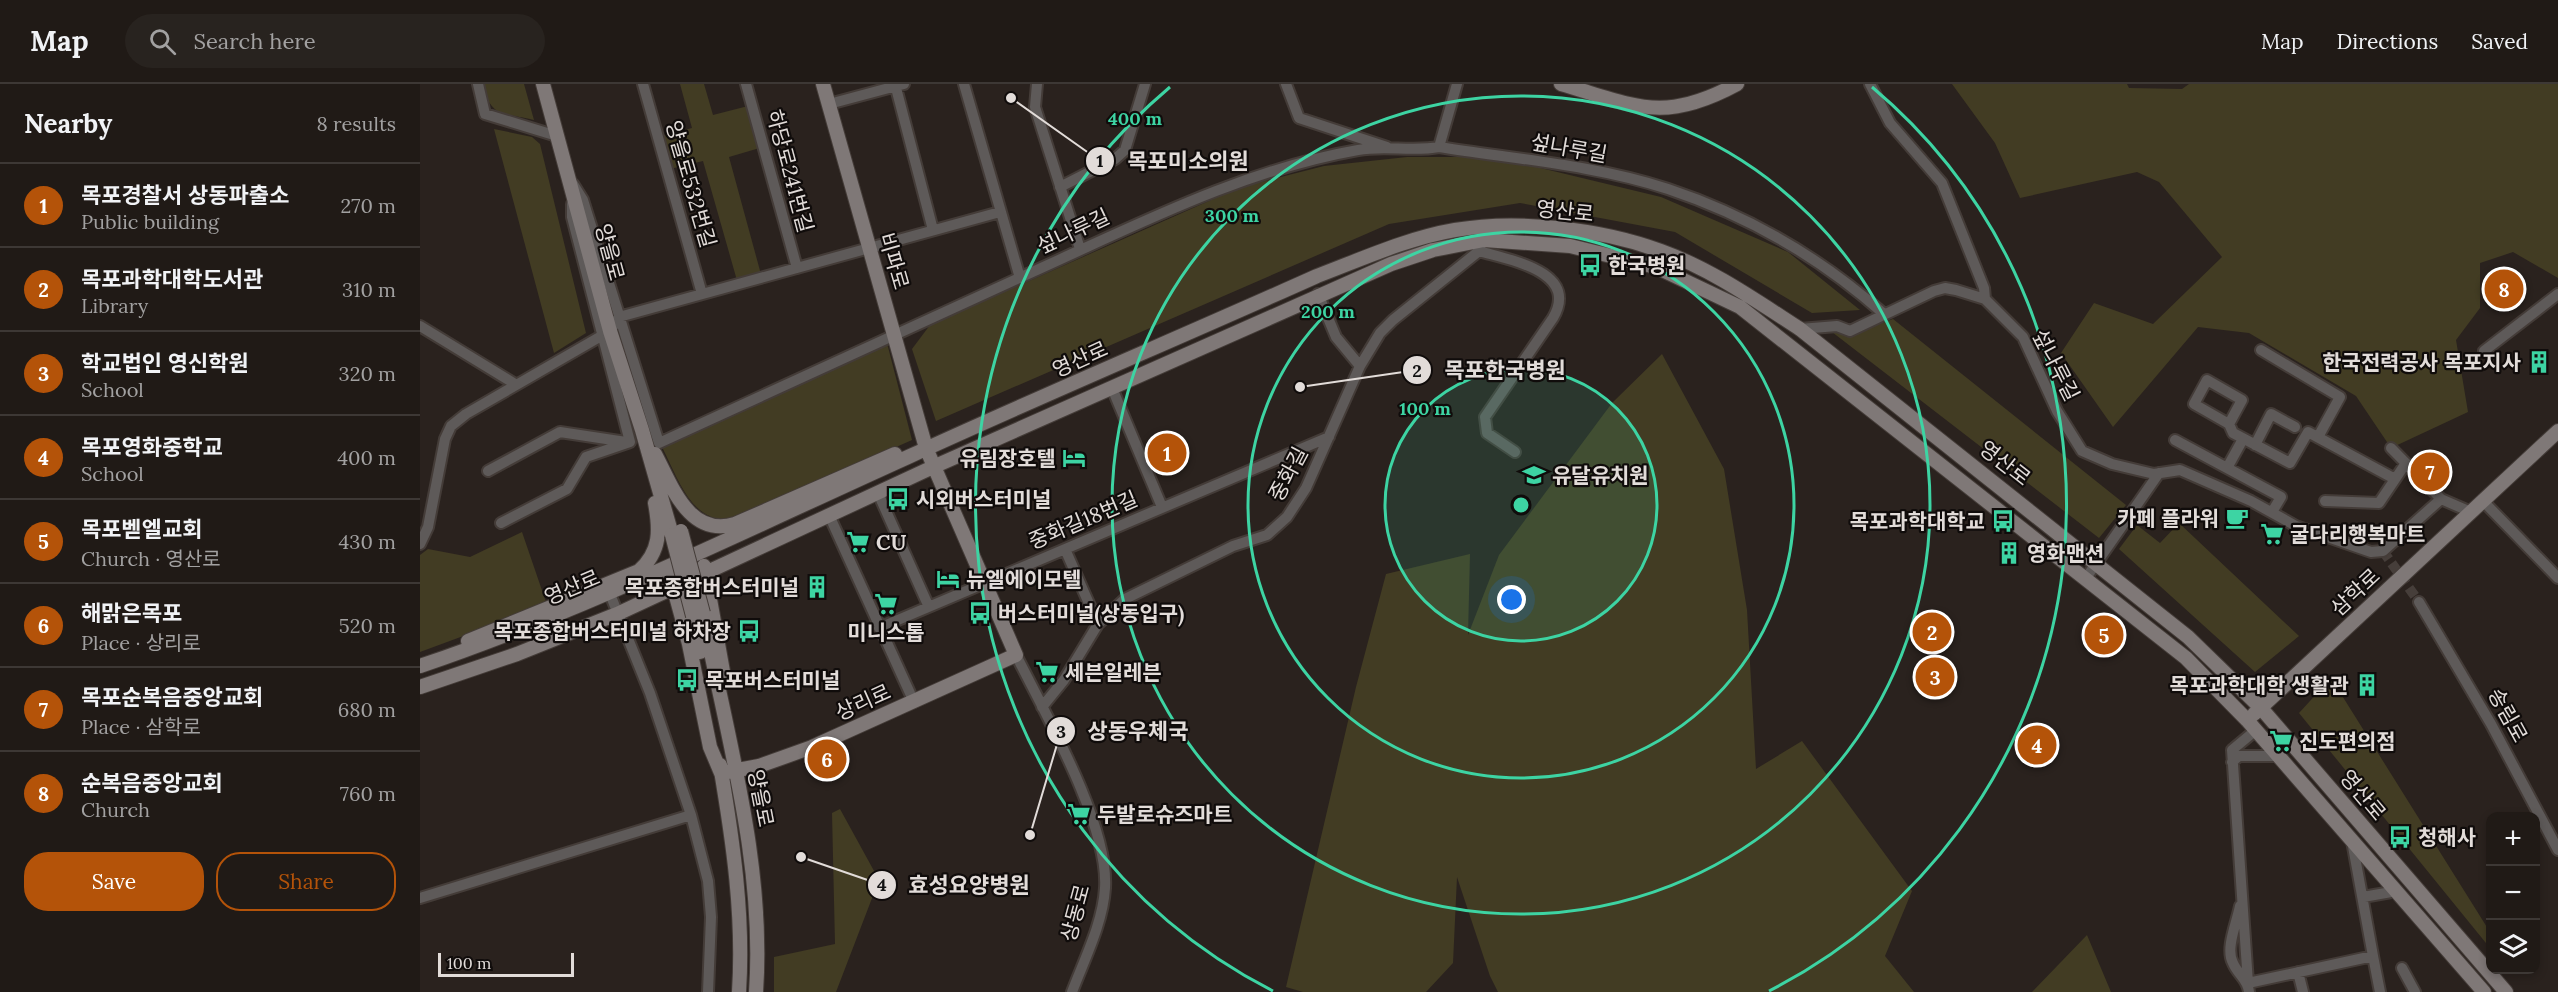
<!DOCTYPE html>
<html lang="en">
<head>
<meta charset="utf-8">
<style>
  body { margin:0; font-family:Lora,"Noto Sans KR",serif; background:#28231f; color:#f1f3f6 }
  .controls { position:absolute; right:18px; bottom:18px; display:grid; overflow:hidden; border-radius:12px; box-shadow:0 3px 9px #0003 }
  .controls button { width:54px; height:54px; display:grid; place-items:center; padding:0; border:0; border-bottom:2px solid #3d3835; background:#201a16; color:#f1f3f6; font:30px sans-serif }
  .scale { position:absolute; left:18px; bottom:15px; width:136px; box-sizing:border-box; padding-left:6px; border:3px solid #e2dcd9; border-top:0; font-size:16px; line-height:21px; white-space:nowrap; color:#e2dcd9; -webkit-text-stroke:4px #100c0b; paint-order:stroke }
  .you { position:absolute; left:1092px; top:516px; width:21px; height:21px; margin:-15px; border:4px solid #fff; border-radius:50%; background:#1a73e8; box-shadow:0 0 0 9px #1a73e833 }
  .badge { display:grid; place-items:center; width:39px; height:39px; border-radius:50%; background:#b45309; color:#fff; font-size:20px; font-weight:700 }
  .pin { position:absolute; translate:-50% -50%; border:3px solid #fff; box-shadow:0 2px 6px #0006 }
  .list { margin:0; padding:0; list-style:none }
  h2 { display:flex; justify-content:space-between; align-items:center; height:78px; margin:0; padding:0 24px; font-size:26px }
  h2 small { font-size:20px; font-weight:400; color:#a2a1a1 }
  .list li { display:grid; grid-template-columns:39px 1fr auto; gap:18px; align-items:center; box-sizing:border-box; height:84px; padding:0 24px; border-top:2px solid #3d3835 }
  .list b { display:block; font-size:22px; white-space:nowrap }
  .list p { margin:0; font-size:20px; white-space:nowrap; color:#a2a1a1 }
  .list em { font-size:20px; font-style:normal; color:#a2a1a1 }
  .actions { display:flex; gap:12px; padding:18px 24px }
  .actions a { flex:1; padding:14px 0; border:2px solid #b45309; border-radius:24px; text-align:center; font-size:21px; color:#b45309 }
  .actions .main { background:#b45309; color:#fff }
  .icon { flex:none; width:33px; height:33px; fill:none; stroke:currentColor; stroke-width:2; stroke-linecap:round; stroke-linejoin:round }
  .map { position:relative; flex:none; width:2138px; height:908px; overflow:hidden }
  header { display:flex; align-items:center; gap:36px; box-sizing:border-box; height:84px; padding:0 30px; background:#201a16; border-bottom:2px solid #3d3835 }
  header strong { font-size:28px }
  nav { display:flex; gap:33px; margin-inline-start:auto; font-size:21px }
  .search { width:420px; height:54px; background:#28231f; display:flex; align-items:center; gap:15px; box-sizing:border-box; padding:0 21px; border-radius:33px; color:#a2a1a1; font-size:22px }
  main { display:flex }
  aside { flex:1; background:#201a16 }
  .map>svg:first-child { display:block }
  .green { fill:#423c23 }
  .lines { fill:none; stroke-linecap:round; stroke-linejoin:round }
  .street-tunnel { stroke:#463e3a; stroke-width:10; stroke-dasharray:10 5; stroke-linecap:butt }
  .street-casing { stroke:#443c38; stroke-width:14 }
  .secondary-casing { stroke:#443c38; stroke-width:16 }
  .street { stroke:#5e5a59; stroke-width:10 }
  .secondary { stroke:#7f7877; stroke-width:14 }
  .secondary-bridge-casing { stroke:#443c38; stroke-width:16; stroke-linecap:butt }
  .secondary-bridge { stroke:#7f7877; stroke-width:14 }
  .ring { fill:none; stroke:#3dd4a3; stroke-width:3 }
  .labels { text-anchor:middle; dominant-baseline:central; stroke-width:4.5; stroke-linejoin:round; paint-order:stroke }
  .street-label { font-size:21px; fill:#e2dcd9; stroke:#100c0b }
  .poi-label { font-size:21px; font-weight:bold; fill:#e2dcd9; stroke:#100c0b; text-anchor:start }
  .centre { fill:#3dd4a3; stroke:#100c0b; stroke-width:3 }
  .ring-label { font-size:18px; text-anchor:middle; font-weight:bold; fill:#3dd4a3; stroke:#100c0b; stroke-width:4.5; stroke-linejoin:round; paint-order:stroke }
  .leader { fill:none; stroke:#e2dcd9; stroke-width:2 }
  .callout-dot { fill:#e2dcd9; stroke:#100c0b; stroke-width:2 }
  .mark-label { font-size:18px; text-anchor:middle; font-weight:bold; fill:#111 }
  .callout-label { font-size:22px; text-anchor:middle; font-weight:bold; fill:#e2dcd9; stroke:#100c0b; stroke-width:4.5; stroke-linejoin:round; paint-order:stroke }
</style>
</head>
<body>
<header>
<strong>Map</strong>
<div class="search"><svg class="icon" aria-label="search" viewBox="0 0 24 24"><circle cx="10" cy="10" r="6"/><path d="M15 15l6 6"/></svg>Search here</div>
<nav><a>Map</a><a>Directions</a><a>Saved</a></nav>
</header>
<main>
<aside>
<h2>Nearby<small>8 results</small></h2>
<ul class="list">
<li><span class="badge">1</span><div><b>목포경찰서 상동파출소</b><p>Public building</p></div><em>270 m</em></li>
<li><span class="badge">2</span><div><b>목포과학대학도서관</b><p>Library</p></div><em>310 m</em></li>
<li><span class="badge">3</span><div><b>학교법인 영신학원</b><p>School</p></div><em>320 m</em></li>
<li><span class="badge">4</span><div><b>목포영화중학교</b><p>School</p></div><em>400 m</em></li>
<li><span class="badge">5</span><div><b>목포벧엘교회</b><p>Church · 영산로</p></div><em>430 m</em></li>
<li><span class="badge">6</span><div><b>해맑은목포</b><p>Place · 상리로</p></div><em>520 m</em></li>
<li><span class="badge">7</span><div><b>목포순복음중앙교회</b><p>Place · 삼학로</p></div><em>680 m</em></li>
<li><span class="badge">8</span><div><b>순복음중앙교회</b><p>Church</p></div><em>760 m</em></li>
</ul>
<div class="actions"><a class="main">Save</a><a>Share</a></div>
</aside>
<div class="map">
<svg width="2138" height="908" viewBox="0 0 2138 908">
  <rect width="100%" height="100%" fill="#2a221e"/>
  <!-- green -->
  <path class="green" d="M62 0H104L114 36C82 28 72 35 62 0Z
    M260 0H284L293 31 332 21 343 63 309 73 342 194 318 200 283 77 246 86 237 53 272 44Z
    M1532 0H1707L1709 4 1762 5 1769 0H2138V194L2093 168 2060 179V224L2036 256 2048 328 1971 364 1936 312 1829 249 1778 243 1693 343 1641 269 1674 219 1733 240 1802 173 1739 98 1717 88 1600 114 1575 59Z
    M74 45 112 53 120 60 166 249 134 269Z
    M987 73H1075L1241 113 1368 168 1440 226 1392 229 1255 148 1100 119 969 140 516 337 492 265 510 241 818 104 904 82Z
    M1473 235 1706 421 1679 454 1412 248 1429 251Z
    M467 259 492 356 314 435C272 442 258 394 242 363Z
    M1242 270 1304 385 1327 526 1336 685 1382 657 1492 807 1465 872 1494 908H1078L1070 892 1037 793 1033 879 1006 908H883L866 903 936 603 966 490 1050 470 1048 551 1079 471 1192 319Z
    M1759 439 1879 552 1835 588 1699 465 1717 441 1740 459Z
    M102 448 127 521 0 568V471L8 465 50 473Z
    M1911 594 2070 848V864L1879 629Z
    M420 725 459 796 416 908H354V873L415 860 412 729Z
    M1667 851 1691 908H1612Z"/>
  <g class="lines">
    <!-- street-tunnel -->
    <path class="street-tunnel" d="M1963 467 1999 518"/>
    <!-- street casing -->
    <g class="street-casing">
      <path id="street" d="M58 0 65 30 137 52
        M223 0 282 210
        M326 0 377 184
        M475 0 513 146
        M544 0 600 194
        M617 0 615 23 660 165
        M866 0 879 34 967 63
        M1450 0 1470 39 1522 99 1564 204 1565 215
        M409 20 484 0
        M1019 63 1037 0
        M153 100 163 116 239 359C359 303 479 248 599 194 709 145 818 87 938 66 965 61 992 68 1019 63 1095 75 1175 81 1248 105 1329 132 1401 174 1464 230
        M640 103 695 75 705 66 725 0
        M152 120V133L210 358
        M1059 167C1089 176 1160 187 1133 234L1065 333 1067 349 1095 368
        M898 210 916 253 940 282
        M0 242 95 300
        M1380 245 1417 242 1430 247 1514 207 1525 204 1536 206 1565 215 1603 253 1637 327 1662 367 1692 380 1734 390 1760 386 1831 417 1876 442 1951 468 1963 467 2021 415 2051 428
        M1841 266 1920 313 1898 353
        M2064 267 2138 210
        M692 304 742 423
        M1809 340 1822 316 1787 296 1774 320 1809 340 1813 349 1870 379 1888 348 1975 395
        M1755 356 1807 384 1823 355
        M1835 361 1851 330 1875 343
        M1971 364 2021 415
        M1807 384 1861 413 1852 428
        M68 387 140 348 206 358
        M458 409 508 521
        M1905 417 1959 419 1986 379
        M2063 417 2138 494
        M409 431 494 618
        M81 439 147 405 166 373 210 358
        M0 460 8 443 25 355 31 342 46 330 190 247 199 233 580 128
        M645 465 678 540
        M1666 494 1739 389
        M190 510 230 609 271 731 288 797 291 833 288 908
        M1999 518 2071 640 2138 766
        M459 544 909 353
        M596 571C625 629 689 741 685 804 683 839 664 876 652 908
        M622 623 644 596 678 540 705 515 813 462 847 451 867 433 886 404 940 282 960 249 973 236 1059 167 1064 150
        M1836 646 1812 666 1828 899 1953 872 1932 757
        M1812 678 1819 672H1858
        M1943 813 1977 807
        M0 814 271 731
        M1820 822C1817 838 1805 865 1813 879 1818 891 1828 895 1829 908
        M1953 872 1960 908
        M1982 884 1995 908
        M1878 888 1883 908"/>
    </g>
    <!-- secondary casing -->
    <g class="secondary-casing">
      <path id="secondary" d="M123 0 190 247 222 346 252 451
        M1141 0C1216 22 1243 40 1317 0
        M235 370C252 402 269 454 315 440L475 370
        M284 482 304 593
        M248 483 269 560 290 663 301 689 339 682 392 663 596 571 506 364 403 0
        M283 529C307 654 345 780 336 908
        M273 532 280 568
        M48 557 219 487C241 467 240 446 235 419
        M0 582C168 525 326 446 488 373 623 311 761 253 897 192 942 175 988 154 1035 146 1098 135 1181 145 1241 167 1291 185 1335 216 1380 245L1768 553 1841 624 2086 908
        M0 603 97 570 197 530 513 383 971 180 1013 166 1064 156 1150 162 1236 183 1320 223 1766 574 1827 636 2064 908
        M1834 630 2138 347
        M300 681C313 757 324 832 319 908"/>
    </g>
    <!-- street -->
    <use href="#street" class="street"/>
    <!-- secondary -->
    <use href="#secondary" class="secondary"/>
    <!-- secondary-bridge casing -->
    <g class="secondary-bridge-casing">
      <path id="secondary-bridge" d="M261 447 283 529
        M252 451 273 532"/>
    </g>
    <!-- secondary-bridge -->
    <use href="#secondary-bridge" class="secondary-bridge"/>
  </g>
  <!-- distance rings -->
  <circle cx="1101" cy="421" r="136" fill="#3dd4a3" fill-opacity=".12"/>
  <g class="ring">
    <circle cx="1101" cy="421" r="136"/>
    <circle cx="1101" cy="421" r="273"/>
    <circle cx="1101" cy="421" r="409"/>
    <path d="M853 907A546 546 0 0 1 750 3M1452 3A546 546 0 0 1 1349 907"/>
  </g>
  <!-- icons -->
  <defs>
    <g id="bus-bare" transform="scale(1.8)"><path d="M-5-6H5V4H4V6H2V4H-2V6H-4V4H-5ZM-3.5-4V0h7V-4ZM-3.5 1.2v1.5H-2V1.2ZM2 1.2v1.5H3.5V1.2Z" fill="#3dd4a3" stroke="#100c0b" stroke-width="2.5" paint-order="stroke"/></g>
    <g id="building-bare" transform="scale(1.8)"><path d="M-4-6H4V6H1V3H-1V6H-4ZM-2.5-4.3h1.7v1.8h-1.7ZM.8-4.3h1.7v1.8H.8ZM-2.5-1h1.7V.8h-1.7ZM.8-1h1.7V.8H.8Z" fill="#3dd4a3" stroke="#100c0b" stroke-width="2.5" paint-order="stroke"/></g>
    <g id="hotel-bare" transform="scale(1.8)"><path d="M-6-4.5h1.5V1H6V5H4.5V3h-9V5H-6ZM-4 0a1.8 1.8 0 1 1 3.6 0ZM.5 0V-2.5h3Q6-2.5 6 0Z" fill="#3dd4a3" stroke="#100c0b" stroke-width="2.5" paint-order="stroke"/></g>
    <g id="school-bare" transform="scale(1.8)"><path d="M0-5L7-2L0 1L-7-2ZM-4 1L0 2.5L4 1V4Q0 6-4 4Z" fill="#3dd4a3" stroke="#100c0b" stroke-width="2.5" paint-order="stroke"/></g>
    <g id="cafe-bare" transform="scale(1.8)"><path d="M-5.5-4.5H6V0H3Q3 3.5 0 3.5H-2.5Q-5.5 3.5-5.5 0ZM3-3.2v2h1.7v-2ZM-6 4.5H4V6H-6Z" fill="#3dd4a3" stroke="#100c0b" stroke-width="2.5" paint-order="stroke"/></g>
    <g id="supermarket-bare" transform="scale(1.8)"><path d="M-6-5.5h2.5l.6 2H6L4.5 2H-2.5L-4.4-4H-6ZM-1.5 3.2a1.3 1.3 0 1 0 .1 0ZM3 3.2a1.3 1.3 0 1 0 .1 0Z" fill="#3dd4a3" stroke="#100c0b" stroke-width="2.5" paint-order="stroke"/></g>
  </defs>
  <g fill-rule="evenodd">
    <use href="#bus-bare" x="1170" y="181"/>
    <use href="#building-bare" x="2119" y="278"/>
    <use href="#hotel-bare" x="654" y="374"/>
    <use href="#school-bare" x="1114" y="391"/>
    <use href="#bus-bare" x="478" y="415"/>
    <use href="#cafe-bare" x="1817" y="434"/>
    <use href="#bus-bare" x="1583" y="437"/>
    <use href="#supermarket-bare" x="1852" y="450"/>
    <use href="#supermarket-bare" x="438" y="458"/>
    <use href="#building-bare" x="1589" y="469"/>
    <use href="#hotel-bare" x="528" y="495"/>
    <use href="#building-bare" x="397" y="503"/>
    <use href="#supermarket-bare" x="466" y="520"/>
    <use href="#bus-bare" x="560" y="529"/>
    <use href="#bus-bare" x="329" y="547"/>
    <use href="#supermarket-bare" x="627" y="588"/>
    <use href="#bus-bare" x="267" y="596"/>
    <use href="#building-bare" x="1947" y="601"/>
    <use href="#supermarket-bare" x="1861" y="657"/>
    <use href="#supermarket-bare" x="659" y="730"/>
    <use href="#bus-bare" x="1980" y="753"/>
  </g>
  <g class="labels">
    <!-- street labels -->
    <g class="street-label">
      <text transform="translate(1149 64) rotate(10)">섶나루길</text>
      <text transform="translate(370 87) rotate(75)">하당로241번길</text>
      <text transform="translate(271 100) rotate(74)">양을로532번길</text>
      <text transform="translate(1145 127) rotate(6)">영산로</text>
      <text transform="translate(653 147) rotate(-25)">섶나루길</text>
      <text transform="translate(190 168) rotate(75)">양을로</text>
      <text transform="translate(474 177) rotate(74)">비파로</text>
      <text transform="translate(660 275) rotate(-24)">영산로</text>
      <text transform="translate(1636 281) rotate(63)">섶나루길</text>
      <text transform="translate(1585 379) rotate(38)">영산로</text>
      <text transform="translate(868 390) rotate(-62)">중화길</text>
      <text transform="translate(663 436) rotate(-23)">중화길18번길</text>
      <text transform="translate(152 503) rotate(-23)">영산로</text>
      <text transform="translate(1935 508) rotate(-43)">삼학로</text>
      <text transform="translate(443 618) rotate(-24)">상리로</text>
      <text transform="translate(2088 631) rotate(61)">송림로</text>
      <text transform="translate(1943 711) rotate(50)">영산로</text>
      <text transform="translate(341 714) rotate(79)">양을로</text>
      <text transform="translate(655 829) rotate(-75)">상동로</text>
    </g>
    <!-- poi labels -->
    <g class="poi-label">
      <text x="1188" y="181">한국병원</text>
      <text x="2101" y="278" text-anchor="end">한국전력공사 목포지사</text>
      <text x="636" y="374" text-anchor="end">유림장호텔</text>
      <text x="1132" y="391">유달유치원</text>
      <text x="496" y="415">시외버스터미널</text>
      <text x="1799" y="434" text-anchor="end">카페 플라워</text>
      <text x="1565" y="437" text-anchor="end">목포과학대학교</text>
      <text x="1870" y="450">굴다리행복마트</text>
      <text x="456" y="458">CU</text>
      <text x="1607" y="469">영화맨션</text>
      <text x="546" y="495">뉴엘에이모텔</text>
      <text x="379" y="503" text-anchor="end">목포종합버스터미널</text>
      <text x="578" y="529">버스터미널(상동입구)</text>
      <text x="311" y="547" text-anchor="end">목포종합버스터미널 하차장</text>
      <text x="466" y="548" text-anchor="middle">미니스톱</text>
      <text x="645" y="588">세븐일레븐</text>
      <text x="285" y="596">목포버스터미널</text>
      <text x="1929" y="601" text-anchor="end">목포과학대학 생활관</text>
      <text x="1879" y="657">진도편의점</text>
      <text x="677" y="730">두발로슈즈마트</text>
      <text x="1998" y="753">청해사</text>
    </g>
  </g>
  <circle cx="1101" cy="421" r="9" class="centre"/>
  <g class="ring-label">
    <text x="715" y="41">400 m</text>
    <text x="812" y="138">300 m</text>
    <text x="908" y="234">200 m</text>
    <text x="1005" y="331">100 m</text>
  </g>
  <!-- callouts -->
  <path class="leader" d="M591 14L680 77M880 303L997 286M610 751L641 647M381 773L462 801"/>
  <g class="callout-dot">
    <circle cx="591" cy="14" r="6"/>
    <circle cx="880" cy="303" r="6"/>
    <circle cx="610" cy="751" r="6"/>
    <circle cx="381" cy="773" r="6"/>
    <circle cx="680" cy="77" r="15"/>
    <circle cx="997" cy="286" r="15"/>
    <circle cx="641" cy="647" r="15"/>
    <circle cx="462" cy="801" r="15"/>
  </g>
  <g class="mark-label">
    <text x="680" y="83">1</text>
    <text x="997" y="293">2</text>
    <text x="641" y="654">3</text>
    <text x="462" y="807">4</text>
  </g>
  <g class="callout-label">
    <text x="768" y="85">목포미소의원</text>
    <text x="1085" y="294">목포한국병원</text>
    <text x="718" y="655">상동우체국</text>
    <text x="549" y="809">효성요양병원</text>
  </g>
</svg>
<div class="controls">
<button>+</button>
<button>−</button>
<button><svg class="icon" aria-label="layers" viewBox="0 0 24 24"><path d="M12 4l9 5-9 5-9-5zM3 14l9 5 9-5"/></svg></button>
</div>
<div class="scale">100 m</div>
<div class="you"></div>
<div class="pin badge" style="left:747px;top:369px">1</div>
<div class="pin badge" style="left:1512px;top:548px">2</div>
<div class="pin badge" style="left:1515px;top:593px">3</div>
<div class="pin badge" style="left:1617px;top:661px">4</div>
<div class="pin badge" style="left:1684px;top:551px">5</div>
<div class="pin badge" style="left:407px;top:675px">6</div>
<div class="pin badge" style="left:2010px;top:388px">7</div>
<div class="pin badge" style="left:2084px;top:205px">8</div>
</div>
</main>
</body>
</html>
